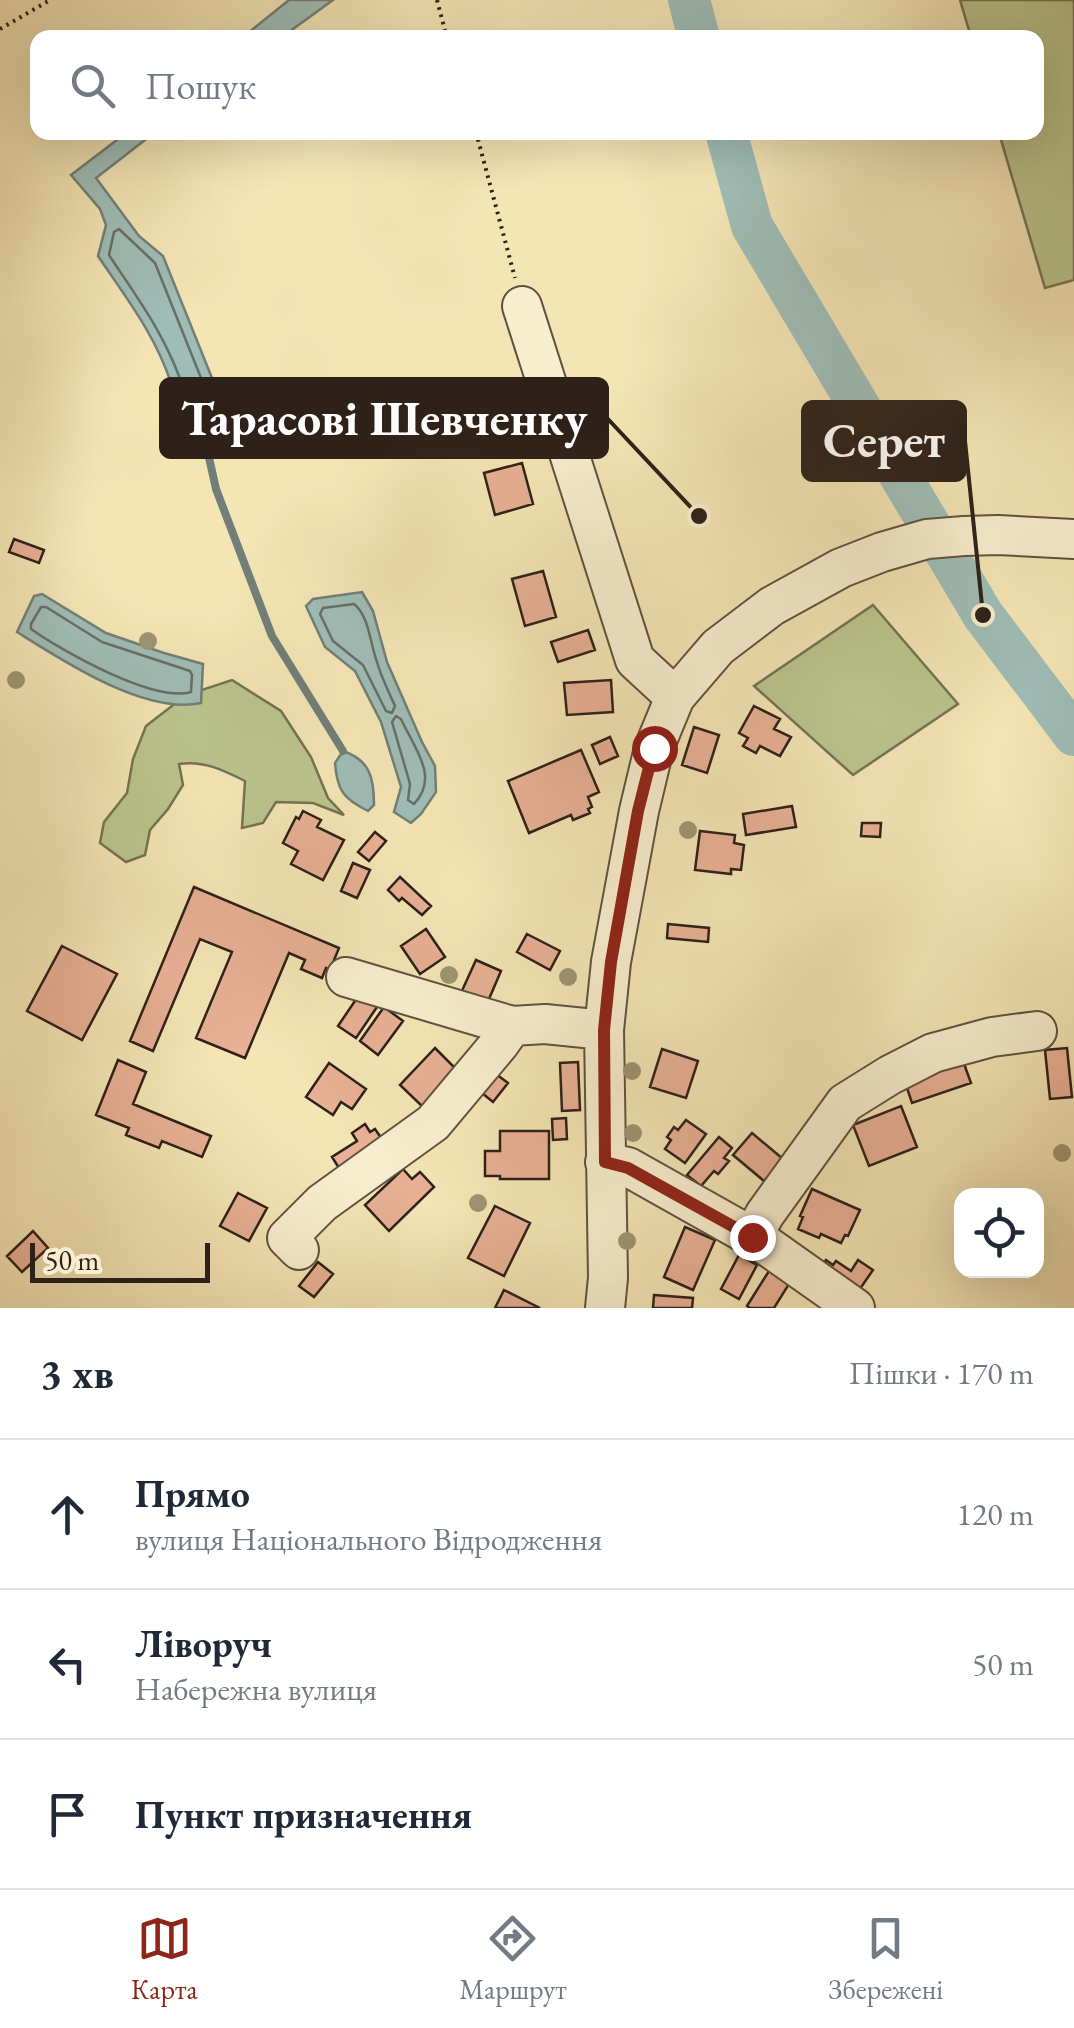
<!DOCTYPE html>
<html lang="uk">
<head>
<meta charset="utf-8">
<style>
  body { margin:0; font-family:"EB Garamond",serif; background:#f6f6f7; color:#1f2937 }
  .controls { position:absolute; right:30px; bottom:30px; display:grid; overflow:hidden; border-radius:20px; box-shadow:0 10px 40px #0002 }
  .controls button { width:90px; height:90px; display:grid; place-items:center; padding:0; border:0; border-bottom:2px solid #e0e1e3; background:#fff; color:#1f2937; font:50px sans-serif }
  .scale { position:absolute; left:30px; bottom:25px; width:180px; box-sizing:border-box; padding-left:10px; border:5px solid #2e2119; border-top:0; font-size:28px; line-height:35px; white-space:nowrap; color:#2e2119; -webkit-text-stroke:8px #f8eecf; paint-order:stroke }
  .stop { position:absolute; width:30px; height:30px; margin:-22px; border:8px solid #8f2418; border-radius:50%; background:#fff }
  .stop.end { background:#8f2418; border-color:#fff; box-shadow:0 2px 10px #0008 }
  .list { margin:0; padding:0; list-style:none }
  h2 { display:flex; justify-content:space-between; align-items:center; height:130px; margin:0; padding:0 40px; font-size:42px }
  h2 small { font-size:32px; font-weight:400; color:#747a83 }
  .list li { display:grid; grid-template-columns:65px 1fr auto; gap:30px; align-items:center; box-sizing:border-box; height:150px; padding:0 40px; border-top:2px solid #e0e1e3 }
  .list b { display:block; font-size:38px; white-space:nowrap }
  .list p { margin:0; font-size:32px; white-space:nowrap; color:#747a83 }
  .list em { font-size:32px; font-style:normal; color:#747a83 }
  .icon { flex:none; width:55px; height:55px; fill:none; stroke:currentColor; stroke-width:2; stroke-linecap:round; stroke-linejoin:round }
  .map { position:relative; flex:none; width:1074px; height:1308px; overflow:hidden }
  .search { position:absolute; background:#fff; box-shadow:0 10px 40px #0002; left:30px; right:30px; top:30px; height:110px; display:flex; align-items:center; gap:25px; box-sizing:border-box; padding:0 35px; border-radius:20px; color:#747a83; font-size:38px }
  .sheet { height:580px; background:#fff }
  nav { display:flex; justify-content:space-around; align-items:center; box-sizing:border-box; height:140px; border-top:2px solid #e0e1e3; background:#fff; font-size:28px; color:#747a83 }
  nav a { display:grid; justify-items:center; gap:5px }
  nav .on { color:#8f2418 }
  .map>svg:first-child { display:block }
  .green { fill:#bbc58d; stroke:#747353; stroke-width:2.5 }
  .water { fill:#9fbdb7; stroke:#727f78; stroke-width:2.5 }
  .lines { fill:none; stroke-linecap:round; stroke-linejoin:round }
  .shore { stroke:#666f68; stroke-width:2.5 }
  .stream { stroke:#727f78; stroke-width:8 }
  .river { stroke:#9fbdb7; stroke-width:42 }
  .building { fill:#e8b095; stroke:#2e2119; stroke-width:2.5 }
  .minor-casing { stroke:#605240; stroke-width:42 }
  .path { stroke:#2e2119; stroke-width:4; stroke-dasharray:2.5 5; stroke-linecap:butt }
  .minor { stroke:#f8eecf; stroke-width:38 }
  .tree { fill:#9e9472 }
  .route { stroke:#8f2418; stroke-width:12 }
  .leader { fill:none; stroke:#2e2119; stroke-width:4 }
  .callout-dot { fill:#2e2119; stroke:#f8eecf; stroke-width:4 }
  .callout { fill:#2e2119; stroke:#2e2119; stroke-width:4 }
  .callout-label { font-size:48px; text-anchor:middle; font-weight:bold; fill:#fff }
</style>
</head>
<body>
<div class="map">
<svg width="1074" height="1308" viewBox="0 0 1074 1308">
  <rect width="100%" height="100%" fill="#f4e5b5"/>
  <filter id="stains"><feTurbulence type="fractalNoise" baseFrequency=".002" numOctaves="4"/><feColorMatrix values="0 0 0 0 .2 0 0 0 0 .09 0 0 0 0 .02 0 0 0 .5 -.17"/></filter>
  <radialGradient id="worn" r=".72"><stop offset=".6" stop-color="#630" stop-opacity="0"/><stop offset="1" stop-color="#630" stop-opacity=".3"/></radialGradient>
  <!-- green -->
  <path class="green" d="M960 0H1074V280L1045 288 999 133 1036 132V38L971 37Z
    M873 605 958 704 853 775 754 686Z
    M232 680 281 711 311 757 328 798 344 815 313 803 276 802 263 823 242 828 245 781C223 770 203 760 179 764L183 785 168 809 150 830 145 855 126 862 100 843 104 822 127 793 133 759 146 726 186 695Z"/>
  <!-- water -->
  <path class="water" d="M289 0H333L282 37H243Z
    M126 133H154L96 178 139 236 163 256 222 403 219 419C249 435 296 414 326 405L335 419C302 425 218 447 190 432 174 423 176 398 171 383 156 336 125 296 98 256L106 225 100 209 71 175Z
    M362 592 373 611 387 662 422 742 435 766 436 792 421 814 411 823 394 812 401 787 381 722 355 671 325 647 306 606 313 599Z
    M42 594 106 633 164 653 203 664 201 703C145 715 63 661 17 632L34 596Z
    M343 751C370 760 374 778 374 805L368 811C344 799 337 791 335 763Z"/>
  <g class="lines">
    <!-- shore -->
    <path class="shore" d="M119 229 155 263 211 403 209 422 206 425C181 422 187 396 179 376 161 329 136 296 109 255L114 232Z
      M354 604C369 616 370 643 377 662 381 677 389 692 395 706L392 713 386 711 363 665 333 641 320 614 323 608Z
      M41 607H46L102 642 190 671 192 675 191 692C154 703 62 651 31 629V624Z
      M396 716 401 719C414 748 440 777 414 804L408 800 410 784 392 722Z"/>
    <!-- stream -->
    <path class="stream" d="M202 426 216 489 272 636 343 751"/>
    <!-- river -->
    <path class="river" d="M689 0 699 38
      M726 132 752 226 983 615 1074 735"/>
  </g>
  <!-- building -->
  <path class="building" d="M522 463 533 504 495 515 484 473Z
    M14 539 44 550 39 563 9 552Z
    M543 571 556 617 525 626 512 579Z
    M588 630 595 650 558 662 551 642Z
    M611 680 613 712 567 715 564 683Z
    M754 706 780 719 774 729 791 737 780 756 760 746 756 753 743 746 748 738 739 733Z
    M694 727 719 735 707 773 682 765Z
    M610 737 618 756 600 764 592 745Z
    M581 750 599 792 588 797 592 807 588 809 590 813 573 820 571 815 529 833 508 781Z
    M792 806 796 827 746 835 743 814Z
    M303 811 321 820 317 827 344 840 323 880 291 864 298 851 283 843 296 817 299 819Z
    M862 823H881L880 837 861 836Z
    M700 831 735 835 734 843 744 845 741 870 731 869V874L695 870Z
    M375 832 386 841 369 861 358 852Z
    M353 863 370 870 357 898 341 891Z
    M400 877 431 906 422 915 402 898 399 901 388 890Z
    M194 887 339 948 330 970 326 968 322 978 301 969 305 960 289 953 245 1058 196 1038 232 952 200 939 153 1051 130 1041Z
    M668 924 709 928 708 942 667 938Z
    M426 929 445 957 420 974 401 946Z
    M527 934 560 951 550 970 517 952Z
    M62 946 117 974 82 1040 27 1011Z
    M476 960 501 971 486 1006 460 995Z
    M361 992 379 1004 356 1038 338 1026Z
    M384 1007 403 1021 378 1055 360 1041Z
    M435 1048 460 1073 425 1109 400 1085Z
    M1067 1048 1072 1097 1050 1099 1045 1050Z
    M662 1049 698 1061 686 1098 650 1087Z
    M118 1060 146 1072 133 1104 211 1136 202 1157 162 1141 159 1148 126 1135 129 1128 96 1115Z
    M963 1061 971 1083 912 1103 905 1082Z
    M578 1062 580 1110 562 1111 560 1063Z
    M329 1063 366 1089 352 1109 341 1102 333 1115 306 1097Z
    M496 1074 508 1083 493 1102 482 1093Z
    M901 1106 917 1147 869 1166 853 1125Z
    M566 1118 567 1139 553 1140 552 1119Z
    M686 1120 706 1134 685 1163 665 1149 671 1140 667 1137 674 1127 678 1130Z
    M365 1124 370 1132 375 1129 386 1145 342 1173 332 1157 357 1141 352 1133Z
    M500 1131H549V1179H500V1176H485V1151H500Z
    M752 1133 783 1159 764 1181 733 1155Z
    M719 1137 732 1148 724 1158 729 1161 718 1174 714 1171 701 1186 687 1175Z
    M403 1169 412 1179 420 1172 434 1187 389 1231 365 1205Z
    M812 1189 860 1210 848 1236 845 1235 841 1243 821 1234 819 1238 798 1229 803 1217 800 1216Z
    M238 1193 267 1208 249 1241 220 1226Z
    M495 1206 530 1223 504 1276 468 1258Z
    M685 1227 715 1240 693 1290 664 1277Z
    M33 1231 48 1248 22 1272 7 1256Z
    M739 1255 757 1265 739 1299 721 1289Z
    M826 1260 833 1265 836 1261 851 1271 858 1260 873 1270 855 1296 819 1270Z
    M318 1262 333 1274 314 1297 299 1286Z
    M769 1271 789 1284 774 1308H750L747 1306Z
    M504 1290 540 1308H495Z
    M654 1295 693 1298 692 1308H653Z"/>
  <g class="lines">
    <!-- minor casing -->
    <g class="minor-casing">
      <path id="minor" d="M522 306 635 660 675 697
        M346 977 512 1026 545 1024 604 1030
        M605 1162 628 1167 763 1243 855 1308
        M752 1237 765 1214 845 1103 890 1075 933 1053 992 1037 1037 1031
        M299 1250 287 1238 322 1203 433 1123 500 1043 512 1026
        M605 1308 608 1278 604 1030 611 962 639 811 654 748 675 697 718 647 772 606 841 568 882 552 927 539 964 536 998 535 1074 539"/>
    </g>
    <!-- path -->
    <path class="path" d="M437 0 447 38
      M0 29 50 0
      M476 132 515 278"/>
    <!-- minor -->
    <use href="#minor" class="minor"/>
  </g>
  <!-- trees -->
  <g class="tree">
    <circle cx="148" cy="641" r="9"/>
    <circle cx="16" cy="680" r="9"/>
    <circle cx="688" cy="830" r="9"/>
    <circle cx="449" cy="975" r="9"/>
    <circle cx="568" cy="977" r="9"/>
    <circle cx="632" cy="1071" r="9"/>
    <circle cx="633" cy="1133" r="9"/>
    <circle cx="1062" cy="1153" r="9"/>
    <circle cx="478" cy="1203" r="9"/>
    <circle cx="627" cy="1241" r="9"/>
  </g>
  <g class="lines">
    <!-- route -->
    <path class="route" d="M654 748 638 811 611 962 604 1030 605 1162 628 1168 752 1237"/>
  </g>
  <!-- callouts -->
  <path class="leader" d="M699 516L607 418M983 615L965 441"/>
  <g class="callout-dot">
    <circle cx="699" cy="516" r="10"/>
    <circle cx="983" cy="615" r="10"/>
  </g>
  <g class="callout">
    <rect x="161" y="379" width="446" height="78" rx="10"/>
    <rect x="803" y="402" width="162" height="78" rx="10"/>
  </g>
  <g class="callout-label">
    <text x="384" y="435">Тарасові Шевченку</text>
    <text x="884" y="457">Серет</text>
  </g>
  <rect width="100%" height="100%" filter="url(#stains)"/>
  <rect width="100%" height="100%" fill="url(#worn)"/>
</svg>
<div class="controls">
<button><svg class="icon" aria-label="locate" viewBox="0 0 24 24"><circle cx="12" cy="12" r="6"/><path d="M12 2v4M12 18v4M2 12h4M18 12h4"/></svg></button>
</div>
<div class="scale">50 m</div>
<div class="stop" style="left:654px;top:748px"></div>
<div class="stop end" style="left:752px;top:1237px"></div>
<div class="search"><svg class="icon" aria-label="search" viewBox="0 0 24 24"><circle cx="10" cy="10" r="6"/><path d="M15 15l6 6"/></svg>Пошук</div>
</div>
<section class="sheet">
<h2>3 хв<small>Пішки · 170 m</small></h2>
<ul class="list">
<li><svg class="icon" aria-label="ahead" viewBox="0 0 24 24"><path d="M12 20V5M6 11l6-6 6 6"/></svg><div><b>Прямо</b><p>вулиця Національного Відродження</p></div><em>120 m</em></li>
<li><svg class="icon" aria-label="left" viewBox="0 0 24 24"><path d="M17 20v-9H6M10 6l-5 5 5 5"/></svg><div><b>Ліворуч</b><p>Набережна вулиця</p></div><em>50 m</em></li>
<li><svg class="icon" aria-label="arrive" viewBox="0 0 24 24"><path d="M6 21V4h12l-3 4 3 4H6"/></svg><div><b>Пункт призначення</b></div></li>
</ul>
</section>
<nav>
<a class="on"><svg class="icon" aria-label="map" viewBox="0 0 24 24"><path d="M3 6l6-2 6 2 6-2v14l-6 2-6-2-6 2zM9 4v14M15 6v14"/></svg>Карта</a>
<a><svg class="icon" aria-label="directions" viewBox="0 0 24 24"><path d="M12 3l9 9-9 9-9-9zM9 14v-3h6M13 9l2 2-2 2"/></svg>Маршрут</a>
<a><svg class="icon" aria-label="saved" viewBox="0 0 24 24"><path d="M7 4h10v16l-5-4-5 4z"/></svg>Збережені</a>
</nav>
</body>
</html>
